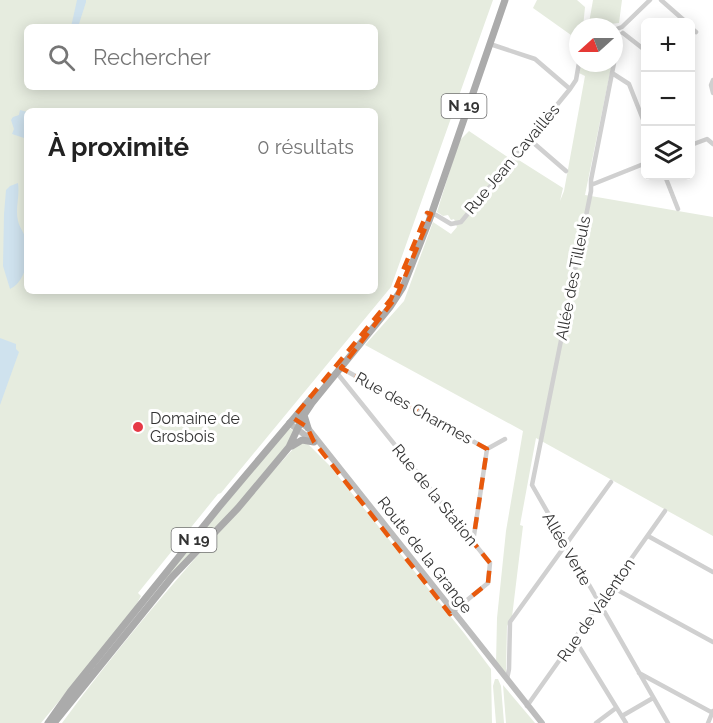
<!DOCTYPE html>
<html lang="fr">
<head>
<meta charset="utf-8">
<style>
  body { margin:0; font-family:Raleway,sans-serif; background:#f6f6f6; color:#222 }
  .controls { position:absolute; right:18px; top:18px; display:grid; overflow:hidden; border-radius:9px; box-shadow:0 3px 15px #0003 }
  .controls button { width:54px; height:54px; display:grid; place-items:center; padding:0; border:0; border-bottom:2px solid #e0e0e0; background:#fff; color:#222; font:30px sans-serif }
  .compass { position:absolute; left:569px; top:18px; width:54px; height:54px; border-radius:50%; background:#fff; box-shadow:0 3px 15px #0003; rotate:249deg }
  .list { margin:0; padding:0; list-style:none }
  h2 { display:flex; justify-content:space-between; align-items:center; height:78px; margin:0; padding:0 24px; font-size:26px }
  h2 small { font-size:20px; font-weight:400; color:#767676 }
  .icon { flex:none; width:33px; height:33px; fill:none; stroke:currentColor; stroke-width:2; stroke-linecap:round; stroke-linejoin:round }
  .map { position:relative; flex:none; width:713px; height:723px; overflow:hidden }
  .search { position:absolute; background:#fff; box-shadow:0 3px 15px #0003; left:24px; top:24px; width:354px; height:66px; display:flex; align-items:center; gap:15px; box-sizing:border-box; padding:0 21px; border-radius:9px; color:#767676; font-size:22px }
  .panel { position:absolute; background:#fff; box-shadow:0 3px 15px #0003; left:24px; top:108px; width:354px; height:186px; border-radius:9px }
  .map>svg:first-child { display:block }
  .green { fill:#e6ecdf; fill-rule:evenodd }
  .water { fill:#cfe2ee }
  .lines { fill:none; stroke-linecap:round; stroke-linejoin:round }
  .minor { stroke:#d0d0d0; stroke-width:4.5 }
  .secondary { stroke:#bdbdbd; stroke-width:6 }
  .primary { stroke:#ababab; stroke-width:7 }
  .marked { fill:none; stroke:#e8590c; stroke-width:4.5; stroke-dasharray:12 8; stroke-linejoin:round }
  .poi-dot { fill:#e63946; stroke:#fff; stroke-width:2 }
  .labels { text-anchor:middle; dominant-baseline:central; stroke-width:6; stroke-linejoin:round; paint-order:stroke }
  .shield { fill:#fff; stroke:#707070; stroke-width:1.5 }
  .shield-label { font-size:15px; font-weight:bold; fill:#333 }
  .street-label { font-size:16px; fill:#333; stroke:#fff }
  .poi-label { font-size:16px; fill:#333; stroke:#fff; text-anchor:start }
</style>
</head>
<body>
<div class="map">
<svg width="713" height="723" viewBox="0 0 713 723">
  <rect width="100%" height="100%" fill="#fff"/>
  <!-- green -->
  <path class="green" d="M0 0H493L391 287 221 493 218 494 138 593 141 596 133 611 41 723H0ZM27 27H375V87H27ZM27 111H375V291H27Z
    M537 0H577L585 7 583 27H578V40L533 8Z
    M593 0H622L619 23 600 25 597 20 589 23Z
    M581 63H612L585 195 713 217V536L536 438 520 525 523 526 512 617 507 626 506 673 496 664 497 618 506 531 523 431 365 345 404 301 433 222 451 234 457 227 454 219 451 220 448 215 443 216 437 212 459 141 469 131 509 158 514 157 563 188 560 201 564 191 585 76 579 73Z
    M289 428 294 431 290 441 231 513 165 581 164 578Z
    M302 443H307L330 466 464 633 491 669 492 723H62C133 626 213 537 294 448Z
    M498 679 501 686 504 723H496L493 686 495 679Z
    M503 685 535 723H506Z"/>
  <!-- water -->
  <path class="water" d="M77 0H86V2L78 27H71Z
    M20 110 27 112V139L12 134 14 129 11 120 13 117 19 115Z
    M18 183C20 196 15 208 18 221 20 229 26 235 27 243 30 258 25 282 10 289L3 266 4 214 6 190 10 186Z
    M0 338 16 344V349L19 352 0 405Z"/>
  <g class="lines">
    <!-- minor -->
    <path class="minor" d="M661 0 686 22
      M690 27 696 32
      M614 30 622 27 650 0
      M623 33 646 51
      M490 44 535 59 570 89
      M614 61 619 34
      M614 63 591 180V191L532 485 668 723
      M612 73 629 84 646 127
      M713 80 711 85 713 93
      M529 139 566 171
      M691 145 707 139 713 144
      M665 176 678 209
      M591 185 646 163
      M427 213 436 215 451 224 461 222 570 89 576 80 579 63
      M341 368 487 449
      M337 373 490 563 488 583 450 614
      M487 449 505 439
      M648 536 713 572
      M473 542 487 449
      M612 587 713 642
      M575 640 626 723
      M639 673 713 713
      M507 679 509 669 510 622 611 482
      M527 706 665 511
      M622 716 653 698
      M596 723 616 708
      M708 723 713 711"/>
    <!-- secondary -->
    <path class="secondary" d="M296 420 308 428 542 723
      M289 423 313 441"/>
    <!-- primary -->
    <path class="primary" d="M304 415 308 428
      M292 446 302 440 314 442
      M48 723 70 692 219 507 311 398
      M54 723 172 577 238 508 289 447 304 415 312 403 390 307 403 287 429 221 505 0"/>
  </g>
  <!-- marked area -->
  <path class="marked" d="M427 213 431 214 397 296 341 368 487 449 473 542 490 563 488 583 450 614 314 442 307 427 293 418 391 299Z"/>
  <!-- markers -->
  <circle class="poi-dot" cx="138" cy="427" r="6"/>
  <g class="labels">
    <!-- shield labels -->
    <g class="shield">
      <rect x="441.5" y="94" width="45" height="24" rx="4.5"/>
      <rect x="171.5" y="528" width="45" height="24" rx="4.5"/>
    </g>
    <g class="shield-label">
      <text x="464" y="106">N 19</text>
      <text x="194" y="540">N 19</text>
    </g>
    <!-- street labels -->
    <g class="street-label">
      <text transform="translate(512 159) rotate(-50)">Rue Jean Cavaillès</text>
      <text transform="translate(573 278) rotate(-79)">Allée des Tilleuls</text>
      <text transform="translate(414 408) rotate(29)">Rue des Charmes</text>
      <text transform="translate(435 495) rotate(51)">Rue de la Station</text>
      <text transform="translate(567 549) rotate(60)">Allée Verte</text>
      <text transform="translate(425 555) rotate(52)">Route de la Grange</text>
      <text transform="translate(596 610) rotate(-55)">Rue de Valenton</text>
    </g>
    <!-- poi labels -->
    <g class="poi-label">
      <text x="150" y="418">Domaine de<tspan x="150" dy="18">Grosbois</tspan></text>
    </g>
  </g>
</svg>
<div class="controls">
<button>+</button>
<button>−</button>
<button><svg class="icon" aria-label="layers" viewBox="0 0 24 24"><path d="M12 4l9 5-9 5-9-5zM3 14l9 5 9-5"/></svg></button>
</div>
<svg class="compass" viewBox="-18 -18 36 36"><path d="M0-13l5 13h-10z" fill="#e53935"/><path d="M0 13l5-13h-10z" fill="#767676"/></svg>
<div class="search"><svg class="icon" aria-label="search" viewBox="0 0 24 24"><circle cx="10" cy="10" r="6"/><path d="M15 15l6 6"/></svg>Rechercher</div>
<section class="panel">
<h2>À proximité<small>0 résultats</small></h2>
<ul class="list">
</ul>
</section>
</div>
</body>
</html>
